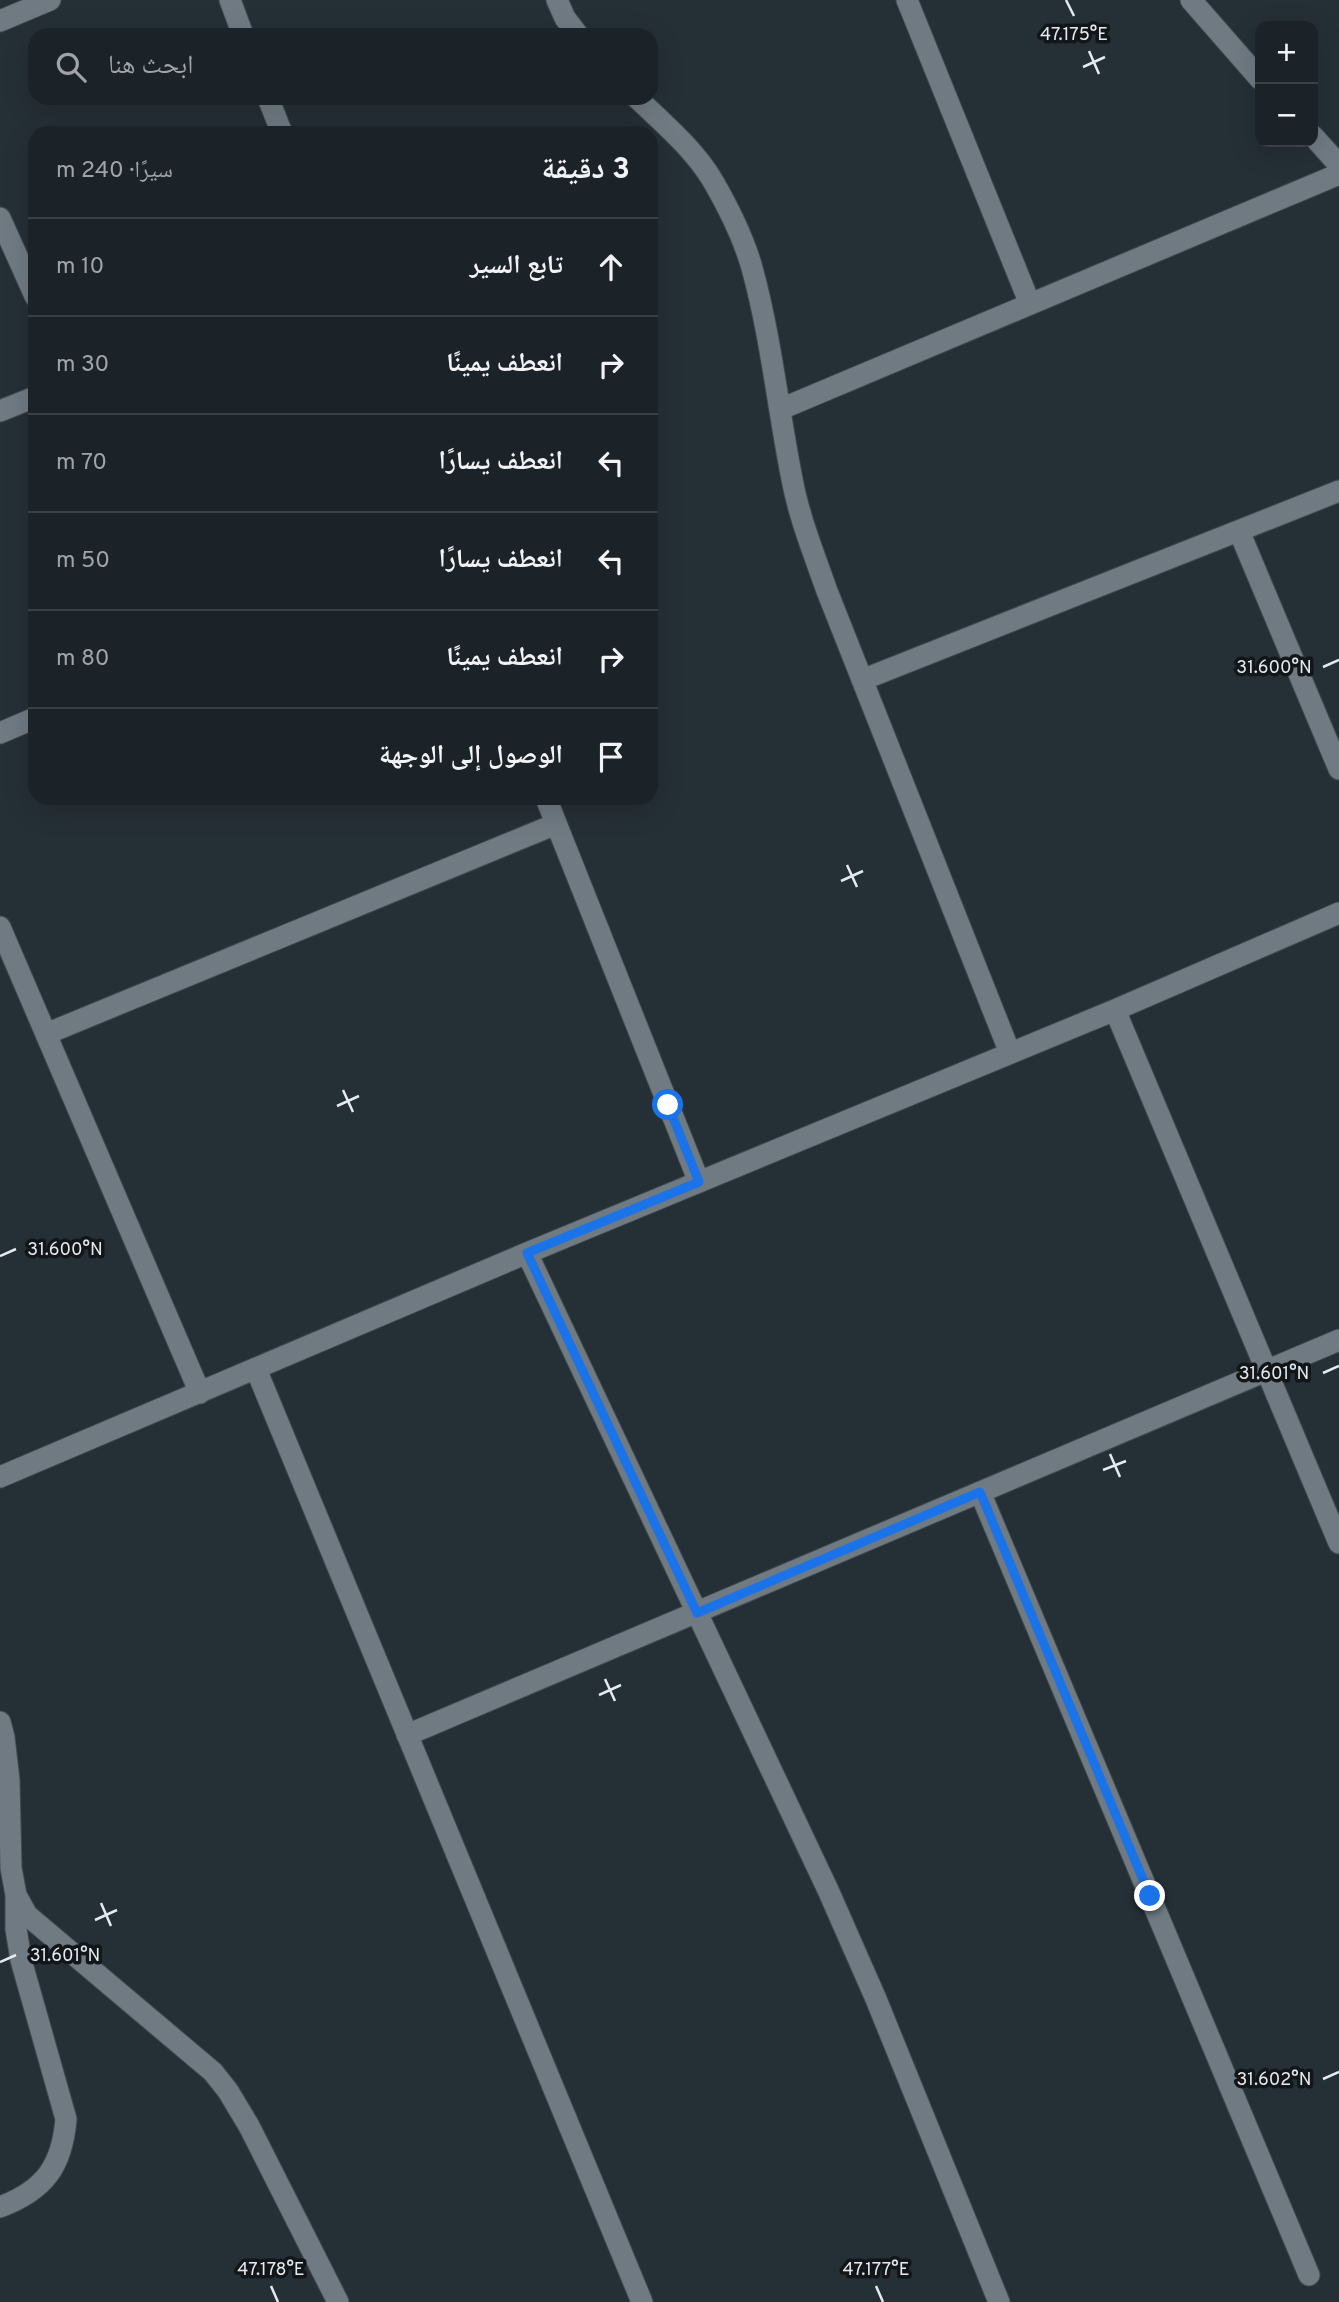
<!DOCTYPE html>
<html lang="ar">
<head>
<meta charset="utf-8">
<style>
  body { margin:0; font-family:Overpass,"Noto Naskh Arabic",sans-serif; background:#252b30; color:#f1f3f6; direction:rtl }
  .controls { position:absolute; right:21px; top:21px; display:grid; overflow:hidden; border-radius:14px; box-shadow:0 7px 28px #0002 }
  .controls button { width:63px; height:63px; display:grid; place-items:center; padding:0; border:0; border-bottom:2px solid #3a4045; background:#1c2328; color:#f1f3f6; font:35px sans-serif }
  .stop { position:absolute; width:21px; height:21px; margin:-16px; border:5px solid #1a73e8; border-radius:50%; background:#fff }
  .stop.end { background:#1a73e8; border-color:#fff; box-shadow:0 2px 7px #0008 }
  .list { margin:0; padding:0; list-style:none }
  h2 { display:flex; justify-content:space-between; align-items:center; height:91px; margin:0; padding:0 28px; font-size:30px }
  h2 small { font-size:23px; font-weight:400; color:#a0a4a8 }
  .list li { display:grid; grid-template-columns:46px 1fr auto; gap:21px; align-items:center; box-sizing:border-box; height:98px; padding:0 28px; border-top:2px solid #3a4045 }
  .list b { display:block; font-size:26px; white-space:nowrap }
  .list em { font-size:23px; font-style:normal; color:#a0a4a8 }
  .icon { flex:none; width:38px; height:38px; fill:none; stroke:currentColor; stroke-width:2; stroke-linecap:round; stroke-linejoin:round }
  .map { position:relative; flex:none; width:1339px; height:2302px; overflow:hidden; direction:ltr }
  .search { position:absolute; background:#1c2328; box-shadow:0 7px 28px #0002; left:28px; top:28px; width:630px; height:77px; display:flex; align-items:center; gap:18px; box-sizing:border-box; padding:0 24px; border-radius:21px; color:#a0a4a8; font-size:26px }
  .panel { position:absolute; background:#1c2328; box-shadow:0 7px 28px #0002; left:28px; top:126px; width:630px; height:679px; border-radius:21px; direction:rtl }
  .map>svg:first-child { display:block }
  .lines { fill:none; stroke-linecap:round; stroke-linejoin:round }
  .minor-casing { stroke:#414a4f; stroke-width:23 }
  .minor { stroke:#6f7a83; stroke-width:21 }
  .route { stroke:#1a73e8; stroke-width:9 }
  .ticks { fill:none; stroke:#e4eaef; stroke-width:2.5 }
  .ticks-label { font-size:18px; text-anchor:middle; fill:#e4eaef; stroke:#121619; stroke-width:7; stroke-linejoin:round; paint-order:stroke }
</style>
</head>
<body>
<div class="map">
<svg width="1339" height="2302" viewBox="0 0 1339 2302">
  <rect width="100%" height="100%" fill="#252f36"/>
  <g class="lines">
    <!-- minor casing -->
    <g class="minor-casing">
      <path id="minor" d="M230 0 243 35
        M557 0 565 18 578 35
        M907 0 1030 304
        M1191 0 1260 79
        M0 21 50 0
        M268 98 282 133
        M637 98C663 123 694 149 713 181 728 207 744 239 752 268 771 337 778 409 792 479 799 517 814 554 827 591L1010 1053
        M1313 136 1339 165
        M0 218 35 296
        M781 409 1339 174
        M0 411 35 397
        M1239 531 1339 769
        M862 680 1339 491
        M0 733 35 718
        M546 798 699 1182
        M0 927 200 1393
        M1115 1010 1339 1543
        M46 1034 556 824
        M527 1253 828 1890 876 1999 999 2302
        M256 1369 642 2302
        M0 1477 527 1253 1115 1010 1339 913
        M980 1492 1309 2275
        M0 1722 4 1737 9 1780 11 1868 16 1895 27 1915 213 2072 228 2091 249 2126 338 2302
        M407 1735 1339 1340
        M0 2207C45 2190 62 2166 66 2119L21 1960 16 1929V1897"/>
    </g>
    <!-- minor -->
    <use href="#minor" class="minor"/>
  </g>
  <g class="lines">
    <!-- route -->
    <path class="route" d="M668 1105 699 1182 527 1253 697 1613 980 1492 1150 1896"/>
  </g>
  <!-- ticks -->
  <path class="ticks" d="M1066 0 1074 16M1089 51 1099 74M1083 67 1105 57M1323 667 1339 660M847 865 857 887M841 881 863 871M343 1090 353 1112M337 1106 359 1096M0 1256 16 1249M1323 1373 1339 1366M1110 1454 1120 1477M1103 1470 1126 1461M605 1679 615 1701M599 1695 621 1685M101 1903 111 1926M95 1920 117 1910M0 1962 16 1955M1323 2079 1339 2072M271 2286 278 2302M876 2286 883 2302"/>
  <g class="ticks-label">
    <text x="1074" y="40">47.175°E</text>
    <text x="1274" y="673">31.600°N</text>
    <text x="65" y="1255">31.600°N</text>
    <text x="1274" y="1379">31.601°N</text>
    <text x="65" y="1961">31.601°N</text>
    <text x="1274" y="2085">31.602°N</text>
    <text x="271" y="2275">47.178°E</text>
    <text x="876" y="2275">47.177°E</text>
  </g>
</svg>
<div class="controls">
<button>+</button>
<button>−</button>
</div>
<div class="stop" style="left:668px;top:1105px"></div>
<div class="stop end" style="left:1150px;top:1896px"></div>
<div class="search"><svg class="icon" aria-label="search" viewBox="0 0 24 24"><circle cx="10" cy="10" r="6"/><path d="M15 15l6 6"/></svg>ابحث هنا</div>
<section class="panel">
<h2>3 دقيقة<small>سيرًا · 240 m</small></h2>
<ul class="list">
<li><svg class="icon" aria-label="ahead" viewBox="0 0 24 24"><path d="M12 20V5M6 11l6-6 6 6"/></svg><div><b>تابع السير</b></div><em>10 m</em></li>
<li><svg class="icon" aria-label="right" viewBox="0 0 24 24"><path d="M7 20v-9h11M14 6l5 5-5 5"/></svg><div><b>انعطف يمينًا</b></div><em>30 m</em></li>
<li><svg class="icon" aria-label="left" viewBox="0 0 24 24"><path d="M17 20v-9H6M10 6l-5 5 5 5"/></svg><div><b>انعطف يسارًا</b></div><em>70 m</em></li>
<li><svg class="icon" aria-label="left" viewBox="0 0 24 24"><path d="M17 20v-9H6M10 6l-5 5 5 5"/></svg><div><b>انعطف يسارًا</b></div><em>50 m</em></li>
<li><svg class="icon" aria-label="right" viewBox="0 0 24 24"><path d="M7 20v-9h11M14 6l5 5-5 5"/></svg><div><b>انعطف يمينًا</b></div><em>80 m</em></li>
<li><svg class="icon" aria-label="arrive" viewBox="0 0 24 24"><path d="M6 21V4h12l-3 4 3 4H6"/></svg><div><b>الوصول إلى الوجهة</b></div></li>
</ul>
</section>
</div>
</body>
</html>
